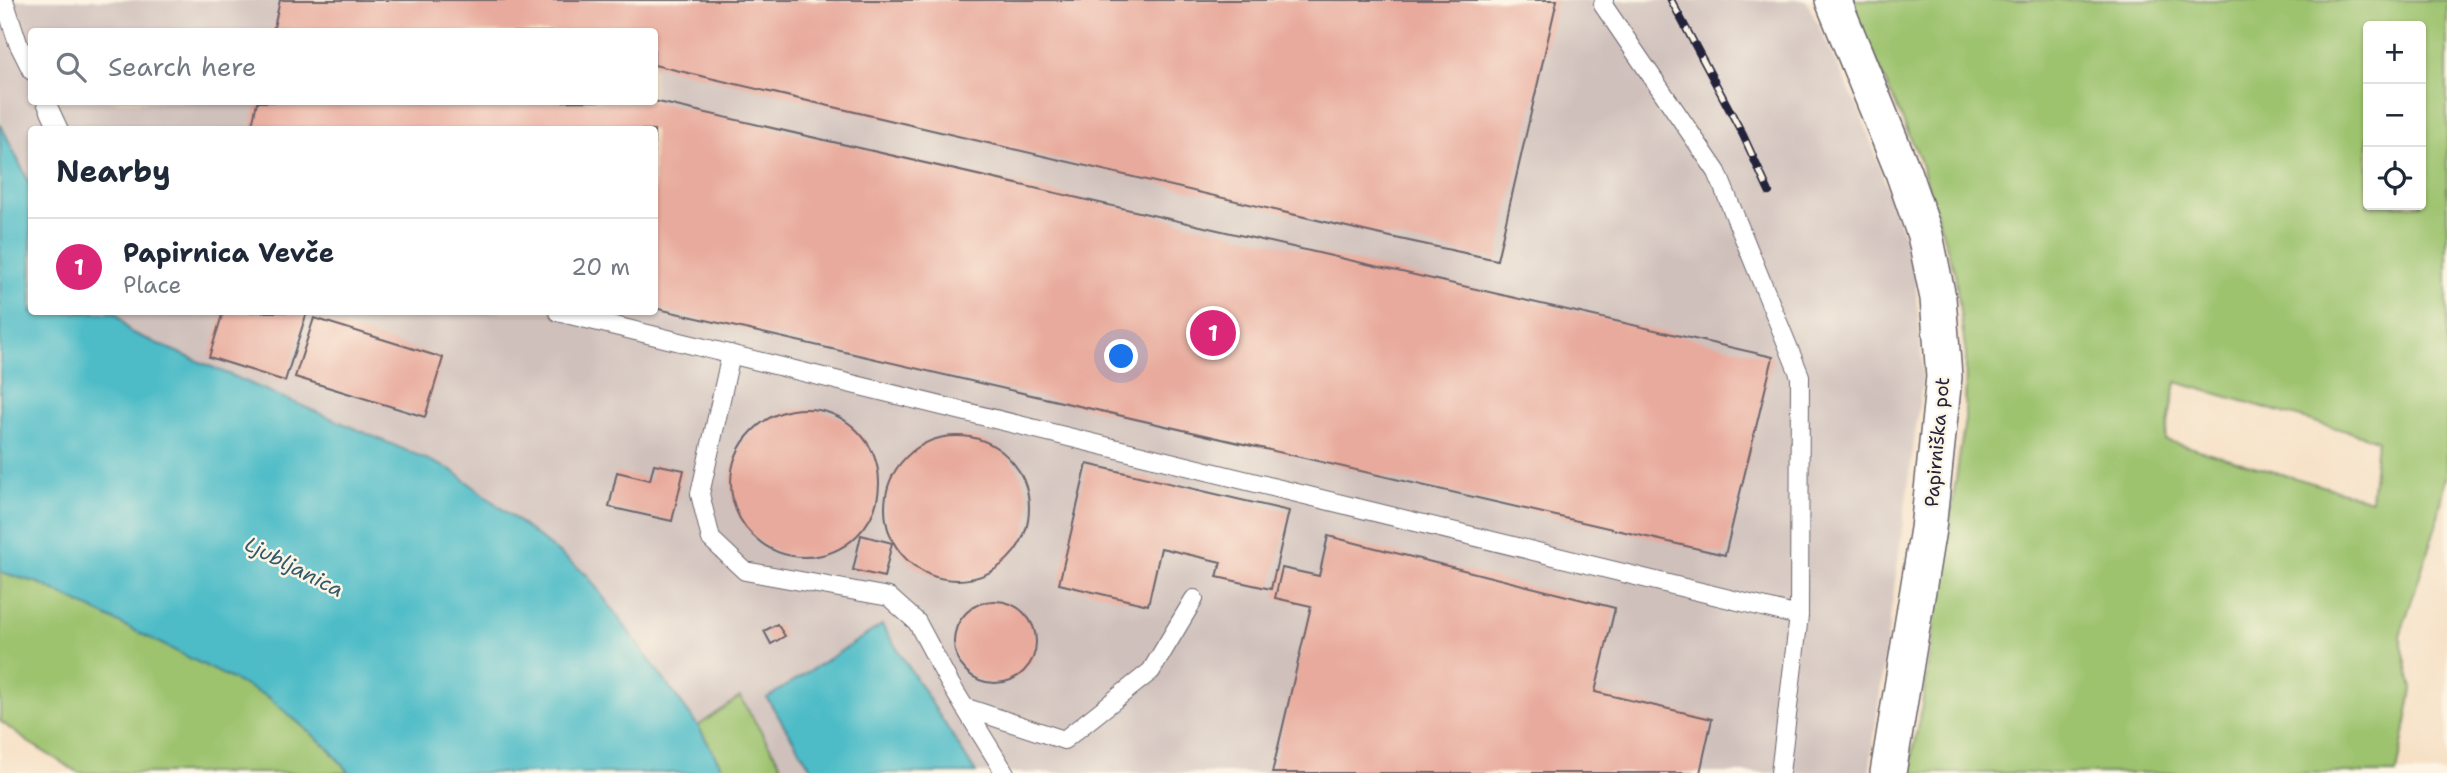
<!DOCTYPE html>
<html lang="en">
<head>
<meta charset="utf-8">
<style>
  body { margin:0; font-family:"Shantell Sans",sans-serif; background:#f2f2f3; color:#1f2937 }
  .controls { position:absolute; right:21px; top:21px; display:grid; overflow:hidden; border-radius:7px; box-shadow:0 2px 5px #0004 }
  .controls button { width:63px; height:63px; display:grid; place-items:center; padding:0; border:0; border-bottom:2px solid #e0e1e3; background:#fff; color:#1f2937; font:35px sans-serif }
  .you { position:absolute; left:1122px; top:357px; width:24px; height:24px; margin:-18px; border:5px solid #fff; border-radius:50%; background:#1a73e8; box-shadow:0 0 0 10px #1a73e833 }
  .badge { display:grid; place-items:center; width:46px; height:46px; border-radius:50%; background:#db2777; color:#fff; font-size:23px; font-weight:700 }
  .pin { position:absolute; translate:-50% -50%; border:4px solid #fff; box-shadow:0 2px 7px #0006 }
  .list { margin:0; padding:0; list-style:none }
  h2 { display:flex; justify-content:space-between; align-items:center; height:91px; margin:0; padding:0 28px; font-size:30px }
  h2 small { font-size:23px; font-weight:400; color:#747a83 }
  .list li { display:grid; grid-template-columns:46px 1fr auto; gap:21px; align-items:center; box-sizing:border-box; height:98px; padding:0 28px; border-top:2px solid #e0e1e3 }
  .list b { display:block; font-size:26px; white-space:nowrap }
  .list p { margin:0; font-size:23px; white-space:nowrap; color:#747a83 }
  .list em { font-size:23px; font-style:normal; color:#747a83 }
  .icon { flex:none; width:38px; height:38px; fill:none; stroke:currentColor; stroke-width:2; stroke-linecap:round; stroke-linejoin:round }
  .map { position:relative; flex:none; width:2447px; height:773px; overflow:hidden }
  .search { position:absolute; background:#fff; box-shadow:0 2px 5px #0004; left:28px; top:28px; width:630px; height:77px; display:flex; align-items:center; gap:18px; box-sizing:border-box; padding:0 24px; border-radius:7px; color:#747a83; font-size:26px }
  .panel { position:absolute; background:#fff; box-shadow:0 2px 5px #0004; left:28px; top:126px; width:630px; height:189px; border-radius:7px }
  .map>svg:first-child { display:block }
  .industrial { fill:#cfc0bb; fill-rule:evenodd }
  .green { fill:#9dc36e; stroke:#607254; stroke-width:2; fill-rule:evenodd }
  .water { fill:#4ebcc7; stroke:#386f81; stroke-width:2 }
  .building { fill:#e8aa9c }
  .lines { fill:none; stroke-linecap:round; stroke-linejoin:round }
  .service-casing { stroke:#6c656c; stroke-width:20 }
  .minor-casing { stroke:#6c656c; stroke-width:38 }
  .service { stroke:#fff; stroke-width:18 }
  .minor { stroke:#fff; stroke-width:35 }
  .rail-casing { stroke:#22223b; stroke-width:8 }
  .rail { stroke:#fcf5e5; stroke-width:5; stroke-dasharray:16; stroke-linecap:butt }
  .labels { text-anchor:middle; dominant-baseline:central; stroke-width:5; stroke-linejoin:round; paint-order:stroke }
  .street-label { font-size:19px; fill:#22223b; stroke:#fcf5e5 }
  .water-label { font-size:21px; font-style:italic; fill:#31586c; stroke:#fcf5e5 }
</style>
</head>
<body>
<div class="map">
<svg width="2447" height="773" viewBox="0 0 2447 773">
  <rect width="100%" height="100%" fill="#fcf5e5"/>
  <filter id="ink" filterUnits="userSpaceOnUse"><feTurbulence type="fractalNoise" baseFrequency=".0143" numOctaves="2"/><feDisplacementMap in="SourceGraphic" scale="14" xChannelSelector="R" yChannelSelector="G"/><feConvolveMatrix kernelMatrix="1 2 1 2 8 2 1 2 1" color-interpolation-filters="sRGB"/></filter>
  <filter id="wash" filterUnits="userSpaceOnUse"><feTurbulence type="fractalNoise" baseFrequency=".00686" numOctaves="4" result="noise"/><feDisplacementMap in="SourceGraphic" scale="28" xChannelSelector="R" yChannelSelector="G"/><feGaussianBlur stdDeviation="1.57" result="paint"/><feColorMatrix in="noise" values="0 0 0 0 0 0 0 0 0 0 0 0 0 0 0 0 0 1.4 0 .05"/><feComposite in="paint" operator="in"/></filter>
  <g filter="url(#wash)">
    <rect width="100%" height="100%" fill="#f6e1c6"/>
    <!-- industrial -->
    <path class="industrial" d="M0 0H1806L1860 112 1914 264 1923 376 1869 773H725L698 726 130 331 116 312H654V130H32L31 187 0 123ZM32 32H654V102H32Z"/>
    <!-- green -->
    <path class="green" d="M1849 0H2447V473L2436 526 2400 636 2412 689 2397 773H1908L1922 705 1965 419 1966 355 1955 274 1919 157ZM2368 26H2421V205H2368ZM2176 382 2377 440 2371 500 2165 440Z
      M0 572 39 583 147 627 268 697 326 746 350 773H79L28 742 0 721Z
      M740 697 786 773H725L698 726Z"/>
    <!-- water -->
    <path class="water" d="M0 123 31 187 32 312H116L130 332 452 470 587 575 698 726 725 773H350L326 746 268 697 39 583 0 572Z
      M882 625 976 773H814L767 698Z"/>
    <g id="blocks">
      <!-- building -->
      <path class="building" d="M280 0H1557L1497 260 1377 234 654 65V32H273Z
        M654 101 1773 357 1725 555 654 308V130H251L257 102Z
        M223 312H307L285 381 209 357Z
        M314 318 443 358 425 417 295 377Z
        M731 483a74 74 0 1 1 148 0a74 74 0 1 1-148 0Z
        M885 508a72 72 0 1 1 144 0a72 72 0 1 1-144 0Z
        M654 464 684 470 672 521 609 507 617 472 650 480Z
        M1087 464 1289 511 1271 589 1217 577 1221 562 1161 548 1148 605 1059 584Z
        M861 535 892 543 884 577 853 570Z
        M1328 536 1615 608 1595 692 1712 719 1700 773H1272L1311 606 1275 598 1282 568 1319 576Z
        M954 642a41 41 0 1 1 82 0a41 41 0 1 1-82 0Z
        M777 624 785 636 771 644 764 631Z"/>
    </g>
  </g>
  <g filter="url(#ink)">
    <use href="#blocks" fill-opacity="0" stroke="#6c656c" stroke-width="2"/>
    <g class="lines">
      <!-- service casing -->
      <g class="service-casing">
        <path id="service" d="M4 0 18 43 32 71
          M1604 0 1603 5 1717 172 1800 376 1799 616 1780 773
          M46 102 59 130
          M558 312 1799 616
          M731 354 700 494 711 539 745 571 889 597 917 622 949 682 1005 773
          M964 707 1064 740 1151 671 1194 599"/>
      </g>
      <!-- minor casing -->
      <g class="minor-casing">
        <path id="minor" d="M1833 0 1903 172 1925 235 1938 298 1944 377 1928 529 1888 773"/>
      </g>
      <!-- service -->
      <use href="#service" class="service"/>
      <!-- minor -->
      <use href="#minor" class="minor"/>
      <!-- rail casing -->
      <g class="rail-casing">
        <path id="rail" d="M1671 0 1743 135 1769 192"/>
      </g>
      <!-- rail -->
      <use href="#rail" class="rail"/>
    </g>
  </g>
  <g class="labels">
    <!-- street labels -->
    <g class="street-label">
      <text transform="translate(1937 442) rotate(-85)">Papirniška pot</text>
    </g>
    <!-- water labels -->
    <g class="water-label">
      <text transform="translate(294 567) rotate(27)">Ljubljanica</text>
    </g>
  </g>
</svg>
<div class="controls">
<button>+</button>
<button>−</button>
<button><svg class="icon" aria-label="locate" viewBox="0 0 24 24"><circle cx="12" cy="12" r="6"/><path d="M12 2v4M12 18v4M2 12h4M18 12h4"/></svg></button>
</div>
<div class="you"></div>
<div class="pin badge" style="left:1213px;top:333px">1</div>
<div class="search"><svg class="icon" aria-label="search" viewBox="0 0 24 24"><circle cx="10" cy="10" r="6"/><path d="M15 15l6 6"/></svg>Search here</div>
<section class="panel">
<h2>Nearby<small></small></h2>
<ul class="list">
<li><span class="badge">1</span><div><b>Papirnica Vevče</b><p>Place</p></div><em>20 m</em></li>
</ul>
</section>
</div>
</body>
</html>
